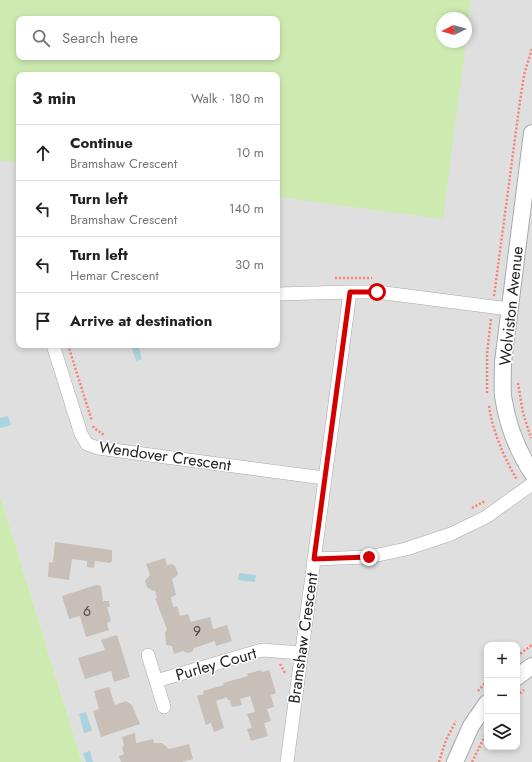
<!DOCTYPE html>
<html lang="en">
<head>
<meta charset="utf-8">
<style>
  body { margin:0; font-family:Jost,sans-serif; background:#f6f6f6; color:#202124 }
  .controls { position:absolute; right:12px; bottom:12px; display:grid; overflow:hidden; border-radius:8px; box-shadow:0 2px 6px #0003 }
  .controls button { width:36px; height:36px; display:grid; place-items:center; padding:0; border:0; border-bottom:1px solid #e0e0e0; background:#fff; color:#202124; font:20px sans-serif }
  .compass { position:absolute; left:436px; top:12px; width:36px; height:36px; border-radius:50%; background:#fff; box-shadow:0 2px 6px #0003; rotate:264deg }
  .stop { position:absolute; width:12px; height:12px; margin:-9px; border:3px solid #d40000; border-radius:50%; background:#fff }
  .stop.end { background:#d40000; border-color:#fff; box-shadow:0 1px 4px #0008 }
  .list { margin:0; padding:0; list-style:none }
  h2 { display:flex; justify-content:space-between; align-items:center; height:52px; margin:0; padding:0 16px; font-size:17px }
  h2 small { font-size:13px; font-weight:400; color:#757577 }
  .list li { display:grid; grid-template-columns:26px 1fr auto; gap:12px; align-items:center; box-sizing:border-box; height:56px; padding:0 16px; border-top:1px solid #e0e0e0 }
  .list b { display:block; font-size:15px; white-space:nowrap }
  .list p { margin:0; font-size:13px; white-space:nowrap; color:#757577 }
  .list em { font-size:13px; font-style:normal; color:#757577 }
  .icon { flex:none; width:22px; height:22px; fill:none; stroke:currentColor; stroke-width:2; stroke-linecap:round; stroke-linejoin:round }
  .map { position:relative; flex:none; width:532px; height:762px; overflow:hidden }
  .search { position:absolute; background:#fff; box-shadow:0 2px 6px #0003; left:16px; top:16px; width:264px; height:44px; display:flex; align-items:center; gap:10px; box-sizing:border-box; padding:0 14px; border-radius:8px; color:#757577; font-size:15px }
  .panel { position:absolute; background:#fff; box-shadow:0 2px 6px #0003; left:16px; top:72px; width:264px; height:276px; border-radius:8px }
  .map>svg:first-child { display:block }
  .residential { fill:#e0dfdf; fill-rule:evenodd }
  .grass { fill:#cdebb0; fill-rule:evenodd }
  .water { fill:#aad3df }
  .building { fill:#c7bfb8 }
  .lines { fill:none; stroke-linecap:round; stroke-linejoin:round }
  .minor-casing { stroke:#a9a9a9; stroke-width:14 }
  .tertiary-casing { stroke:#a9a9a9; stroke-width:18 }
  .path { stroke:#fa8072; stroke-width:2.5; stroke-dasharray:2 2; stroke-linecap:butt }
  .minor { stroke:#fff; stroke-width:13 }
  .tertiary { stroke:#fff; stroke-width:16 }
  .route { stroke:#d40000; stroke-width:5 }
  .labels { text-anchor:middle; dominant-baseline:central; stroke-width:3; stroke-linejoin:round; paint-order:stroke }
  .number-label { font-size:14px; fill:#4b4948 }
  .street-label { font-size:16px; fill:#222; stroke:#fff }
</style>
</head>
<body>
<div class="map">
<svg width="532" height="762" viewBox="0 0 532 762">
  <rect width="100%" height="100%" fill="#f2efe9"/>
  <!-- residential -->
  <path class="residential" d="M471 0H532V762H82L0 495V160L19 162V345H277V196L466 42ZM487 645H517V747H487Z"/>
  <!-- grass -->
  <path class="grass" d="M0 0H471L466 39V18H442V42H466L443 219 277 197V75H19V163L0 161ZM19 19H277V57H19Z
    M0 495 82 762H0Z"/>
  <!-- water -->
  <path class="water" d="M131 345H138L142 359 136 361Z
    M8 416 11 425 0 428V418Z
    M239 573 256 575 255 582 238 580Z
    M86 712 92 731 84 733 79 714Z
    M90 751 93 762H86L83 753Z"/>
  <!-- building -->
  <path class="building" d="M55 542 112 550V561L110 563 95 561 94 568 87 567V561L72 559 69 580 48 577 49 562 53 563Z
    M165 558 167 565 172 564 175 566 178 574 176 577 172 579 176 595 171 597 173 607 177 606 180 616 188 614 191 622 210 617 213 629 227 625 232 641 216 646 215 641 194 648 192 652 187 653 183 651 174 654 172 646 166 645 165 633 167 629 155 598H157L155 590 153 591 147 587 145 581 150 575 146 564Z
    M96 585 101 586 103 601H109L110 607H107L111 621 107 623 109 630 86 637 80 616 69 619 62 596Z
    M117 635 130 677 114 682 111 671 85 679 78 658 105 650 101 640Z
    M261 670 262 672 269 670 276 693 271 695 274 707 267 709 271 721 264 723 268 736 251 741 247 729 252 728 247 714 255 712 250 696 240 699 242 705 232 707 230 700H228L227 697 216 701 224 728 214 732 211 723 206 725 197 696 204 694 203 691 224 685 223 683 248 676 247 674Z
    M109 687 115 705 126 701 132 705 140 724 101 737 93 711 99 709 94 691Z
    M135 733 136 743 153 739 154 743H162L169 749 189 744 193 759 182 762H121L119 756 124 754 122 747 124 746 122 737Z"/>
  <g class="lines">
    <!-- minor casing -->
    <g class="minor-casing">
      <path id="minor" d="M277 294 350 292
        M53 345 81 434 87 444 98 448 324 478
        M314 559 369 557 406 549 451 534 486 517 532 484
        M148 655 164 707
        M156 681 262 650 301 653
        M287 762 350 292H377L509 309"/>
    </g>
    <!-- tertiary casing -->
    <g class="tertiary-casing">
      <path id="tertiary" d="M532 133 503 362C503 373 502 385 503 396 507 423 517 450 532 473
        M517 677 532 666
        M455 762 471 726 487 703"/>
    </g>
    <!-- path -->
    <path class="path" d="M335 278H372
      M494 296 520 101 524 75 532 48
      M68 345 92 421
      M518 383 523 413 531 438
      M487 393V354L491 319
      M489 406C493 433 504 457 517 480
      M93 426 94 428 104 435
      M472 508 485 501
      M517 656 532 645
      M280 664 285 673
      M478 691 487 681
      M517 696 524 690
      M439 762 446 740 456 721
      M472 762 487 732"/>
    <!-- minor -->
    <use href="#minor" class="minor"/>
    <!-- tertiary -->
    <use href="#tertiary" class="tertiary"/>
  </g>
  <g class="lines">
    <!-- route -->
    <path class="route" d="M369 557 314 559 350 292H377"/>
  </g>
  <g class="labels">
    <!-- number labels -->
    <g class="number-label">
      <text x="87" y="611">6</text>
      <text x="197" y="631">9</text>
    </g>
    <!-- street labels -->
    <g class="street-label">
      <text transform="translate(511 306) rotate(-84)">Wolviston Avenue</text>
      <text transform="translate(165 456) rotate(8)">Wendover Crescent</text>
      <text transform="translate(303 638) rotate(-82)">Bramshaw Crescent</text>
      <text transform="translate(216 664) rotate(-16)">Purley Court</text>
    </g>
  </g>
</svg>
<div class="controls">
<button>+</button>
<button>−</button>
<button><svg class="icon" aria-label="layers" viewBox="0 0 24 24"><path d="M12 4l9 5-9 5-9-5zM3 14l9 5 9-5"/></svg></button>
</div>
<svg class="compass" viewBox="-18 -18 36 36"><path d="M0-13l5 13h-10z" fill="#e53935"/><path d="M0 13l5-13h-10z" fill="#757577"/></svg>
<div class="stop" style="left:377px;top:292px"></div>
<div class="stop end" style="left:369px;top:557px"></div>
<div class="search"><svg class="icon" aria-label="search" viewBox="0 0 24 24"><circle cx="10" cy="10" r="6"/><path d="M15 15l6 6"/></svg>Search here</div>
<section class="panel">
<h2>3 min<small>Walk · 180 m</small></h2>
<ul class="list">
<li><svg class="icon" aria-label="ahead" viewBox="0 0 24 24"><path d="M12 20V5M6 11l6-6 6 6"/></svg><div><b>Continue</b><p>Bramshaw Crescent</p></div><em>10 m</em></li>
<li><svg class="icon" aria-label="left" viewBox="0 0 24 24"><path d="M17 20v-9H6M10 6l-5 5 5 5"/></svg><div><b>Turn left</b><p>Bramshaw Crescent</p></div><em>140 m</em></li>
<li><svg class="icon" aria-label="left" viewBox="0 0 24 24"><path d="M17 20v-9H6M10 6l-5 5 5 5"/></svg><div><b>Turn left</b><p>Hemar Crescent</p></div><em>30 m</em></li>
<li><svg class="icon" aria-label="arrive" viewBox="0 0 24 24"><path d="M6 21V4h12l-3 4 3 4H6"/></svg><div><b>Arrive at destination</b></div></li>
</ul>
</section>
</div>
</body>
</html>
